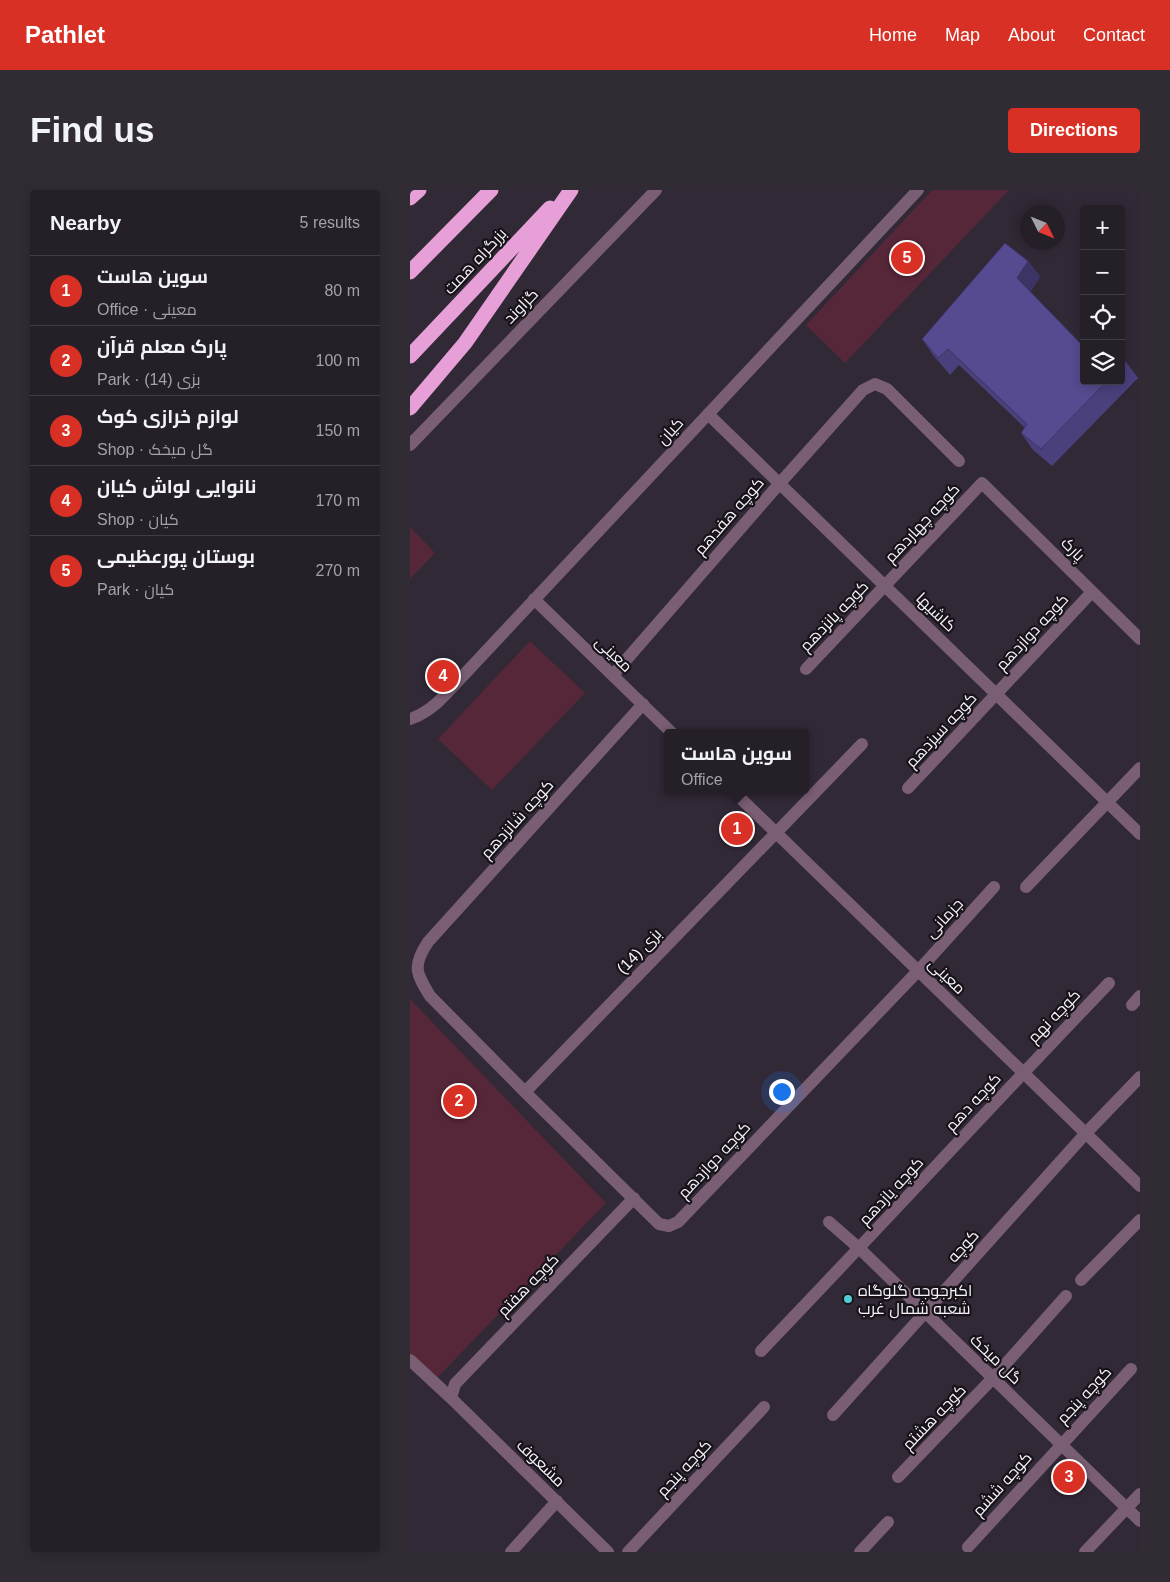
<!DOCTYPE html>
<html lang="en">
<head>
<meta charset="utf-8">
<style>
  body { margin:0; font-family:Helvetica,Cairo,sans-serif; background:#312c34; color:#f1f3f6 }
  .controls { position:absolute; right:15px; top:15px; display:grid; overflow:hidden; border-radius:5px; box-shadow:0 2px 12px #0003 }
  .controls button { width:45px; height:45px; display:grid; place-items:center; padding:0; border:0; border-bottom:1px solid #423d45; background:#251f28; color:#f1f3f6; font:25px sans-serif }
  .compass { position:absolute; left:610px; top:15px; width:45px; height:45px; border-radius:50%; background:#251f28; box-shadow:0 2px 12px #0003; rotate:133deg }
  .you { position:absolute; left:371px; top:901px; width:18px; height:18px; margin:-12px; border:4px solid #fff; border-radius:50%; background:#1a73e8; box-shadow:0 0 0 8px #1a73e833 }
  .badge { display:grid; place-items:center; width:32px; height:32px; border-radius:50%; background:#d93025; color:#fff; font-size:16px; font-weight:700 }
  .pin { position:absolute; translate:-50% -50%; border:2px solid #fff; box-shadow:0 1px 5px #0006 }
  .popup { position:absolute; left:254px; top:539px; width:145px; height:65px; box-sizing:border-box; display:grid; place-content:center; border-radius:5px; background:#251f28; filter:drop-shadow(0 1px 4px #0005); font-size:16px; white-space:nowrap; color:#a3a2a8 }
  .popup b { font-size:19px; color:#f1f3f6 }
  .popup::after { content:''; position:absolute; left:50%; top:100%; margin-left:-10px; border:10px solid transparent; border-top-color:#251f28 }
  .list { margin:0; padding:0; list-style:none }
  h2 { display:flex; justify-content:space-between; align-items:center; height:65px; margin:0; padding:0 20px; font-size:21px }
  h2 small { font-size:16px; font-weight:400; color:#a3a2a8 }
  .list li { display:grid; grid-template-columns:32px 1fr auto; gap:15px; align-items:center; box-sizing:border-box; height:70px; padding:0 20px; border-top:1px solid #423d45 }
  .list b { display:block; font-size:19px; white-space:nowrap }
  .list p { margin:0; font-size:16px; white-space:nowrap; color:#a3a2a8 }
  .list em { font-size:16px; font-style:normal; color:#a3a2a8 }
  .icon { flex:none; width:28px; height:28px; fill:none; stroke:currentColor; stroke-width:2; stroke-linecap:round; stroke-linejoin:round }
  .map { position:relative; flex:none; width:730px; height:1362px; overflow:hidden; border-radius:5px }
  header { display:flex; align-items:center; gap:30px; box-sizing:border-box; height:70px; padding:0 25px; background:#d93025; color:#fff }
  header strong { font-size:24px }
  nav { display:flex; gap:28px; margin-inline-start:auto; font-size:18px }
  .intro { display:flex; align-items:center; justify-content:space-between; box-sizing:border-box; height:120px; padding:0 30px }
  h1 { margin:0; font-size:35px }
  .button { padding:12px 22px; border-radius:5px; background:#d93025; color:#fff; font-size:18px; font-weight:700 }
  main { display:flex; gap:30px; padding:0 30px }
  aside { flex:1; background:#251f28; border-radius:5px; box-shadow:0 2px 12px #0003 }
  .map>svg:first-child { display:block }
  .park { fill:#562739 }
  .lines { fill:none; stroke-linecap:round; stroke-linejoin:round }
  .street { stroke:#7a5e74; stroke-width:12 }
  .highway { stroke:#e69fd7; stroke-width:15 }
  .wall { fill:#4a407c }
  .shaded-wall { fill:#3c3465 }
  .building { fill:#564b90; stroke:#3c3465 }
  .poi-dot { fill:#52ccd0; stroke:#171319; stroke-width:2 }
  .labels { text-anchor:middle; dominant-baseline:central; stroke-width:4.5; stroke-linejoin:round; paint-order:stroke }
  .street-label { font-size:16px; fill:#f8f3fc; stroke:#171319 }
  .poi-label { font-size:16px; fill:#f8f3fc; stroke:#171319; text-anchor:start }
</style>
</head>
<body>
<header>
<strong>Pathlet</strong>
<nav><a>Home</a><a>Map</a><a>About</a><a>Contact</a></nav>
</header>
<div class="intro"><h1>Find us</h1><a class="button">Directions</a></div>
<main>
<aside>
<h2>Nearby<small>5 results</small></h2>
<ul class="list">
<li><span class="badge">1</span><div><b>سوین هاست</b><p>Office · معینی</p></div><em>80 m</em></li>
<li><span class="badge">2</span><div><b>پارک معلم قرآن</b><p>Park · بزی (14)</p></div><em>100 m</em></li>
<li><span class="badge">3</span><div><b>لوازم خرازی کوک</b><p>Shop · گل میخک</p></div><em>150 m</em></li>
<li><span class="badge">4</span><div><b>نانوایی لواش کیان</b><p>Shop · کیان</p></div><em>170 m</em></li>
<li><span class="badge">5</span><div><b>بوستان پورعظیمی</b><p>Park · کیان</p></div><em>270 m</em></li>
</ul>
</aside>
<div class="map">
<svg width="730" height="1362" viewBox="0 0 730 1362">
  <rect width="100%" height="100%" fill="#312936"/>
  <!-- park -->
  <path class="park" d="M522 0H599L435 173 396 135Z
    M0 337 25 363 0 389Z
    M120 451 175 503 82 600 28 549Z
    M0 809 196 1013 24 1191 0 1166Z"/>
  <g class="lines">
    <!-- street -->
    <path class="street" d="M298 224 730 644
      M0 255 246 0
      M124 409 262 543
      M396 479 572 293 730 449
      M203 485 370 293 453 200 465 194 477 199 549 271
      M233 514 18 752C2 776 6 783 20 806L115 902 249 1034 259 1036 268 1032 508 781 584 697
      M0 529C15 524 25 516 35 505L508 0
      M498 598 682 402
      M322 600 730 996
      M616 697 730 578
      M722 815 730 806
      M115 902 452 554
      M419 1032 450 1059 730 1331
      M671 1090 730 1030
      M351 1161C468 1039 582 915 699 793
      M0 1170 41 1208 198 1362
      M41 1208 45 1194 224 1008
      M423 1225 676 943 730 887
      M488 1287 583 1188 656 1106
      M558 1357 721 1179
      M101 1362 147 1311
      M218 1362 354 1217
      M450 1362 478 1332
      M675 1362 730 1304"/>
    <!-- highway -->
    <path class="highway" d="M0 8 9 0
      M0 82 81 0
      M0 166 140 18
      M0 218 55 153 161 0"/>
  </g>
  <!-- wall -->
  <path class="wall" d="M618 71 630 87 620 102 674 191H711V167L716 172 728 188 642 276 623 260 611 243 615 238 549 175 540 185 523 165 512 149Z"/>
  <!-- shaded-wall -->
  <path class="shaded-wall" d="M618 71 630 87 618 104 607 88Z"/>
  <!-- building -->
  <path class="building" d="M595 53 618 71 607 88 674 157V191H697L631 259 611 243 617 234 538 159 528 168 512 149Z
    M711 167 716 172 711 177Z"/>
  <!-- markers -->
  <circle class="poi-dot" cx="438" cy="1109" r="5"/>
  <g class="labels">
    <!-- street labels -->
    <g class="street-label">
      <text transform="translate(65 71) rotate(-47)">بزرگراه همت</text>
      <text transform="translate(111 116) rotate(-46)">گزاوند</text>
      <text transform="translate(260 241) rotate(-47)">کیان</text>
      <text transform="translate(319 326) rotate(-49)">کوچه هفدهم</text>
      <text transform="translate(512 333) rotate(-47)">کوچه چهاردهم</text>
      <text transform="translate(663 359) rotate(45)">پارک</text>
      <text transform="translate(526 422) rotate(44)">کاشیها</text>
      <text transform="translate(424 426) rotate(-46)">کوچه پانزدهم</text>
      <text transform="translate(622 442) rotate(-47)">کوچه دوازدهم</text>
      <text transform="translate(204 464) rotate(44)">معینی</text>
      <text transform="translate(531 540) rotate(-47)">کوچه سیزدهم</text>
      <text transform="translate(107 629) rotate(-48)">کوچه شانزدهم</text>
      <text transform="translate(534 728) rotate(-47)">جزمانی</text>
      <text transform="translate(229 761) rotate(-46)">بزی (14)</text>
      <text transform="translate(537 786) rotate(44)">معینی</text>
      <text transform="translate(644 826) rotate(-46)">کوچه نهم</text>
      <text transform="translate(563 912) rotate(-47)">کوچه دهم</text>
      <text transform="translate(304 970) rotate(-47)">کوچه دوازدهم</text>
      <text transform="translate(481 1001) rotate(-47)">کوچه یازدهم</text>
      <text transform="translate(553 1056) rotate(-48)">کوچه</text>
      <text transform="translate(118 1095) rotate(-46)">کوچه هفتم</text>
      <text transform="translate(586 1169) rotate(44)">گل میخک</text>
      <text transform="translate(674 1205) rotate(-47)">کوچه پنجم</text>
      <text transform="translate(524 1227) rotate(-46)">کوچه هشتم</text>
      <text transform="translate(131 1273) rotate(44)">مشعوف</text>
      <text transform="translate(274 1278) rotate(-47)">کوچه پنجم</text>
      <text transform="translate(592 1294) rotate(-48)">کوچه ششم</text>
    </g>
    <!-- poi labels -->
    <g class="poi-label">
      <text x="448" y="1100">اکبرجوجه گلوگاه<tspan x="448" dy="18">شعبه شمال غرب</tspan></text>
    </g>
  </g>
</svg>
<div class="controls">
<button>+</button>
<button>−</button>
<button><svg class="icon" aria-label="locate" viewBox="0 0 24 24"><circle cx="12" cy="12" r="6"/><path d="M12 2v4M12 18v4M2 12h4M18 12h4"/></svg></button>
<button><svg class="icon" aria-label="layers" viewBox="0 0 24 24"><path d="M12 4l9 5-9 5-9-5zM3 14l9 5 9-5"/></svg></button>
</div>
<svg class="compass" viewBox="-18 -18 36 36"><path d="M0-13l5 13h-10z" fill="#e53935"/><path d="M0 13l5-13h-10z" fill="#a3a2a8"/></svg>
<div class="you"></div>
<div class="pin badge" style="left:327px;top:639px">1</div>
<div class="popup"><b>سوین هاست</b>Office</div>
<div class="pin badge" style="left:49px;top:911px">2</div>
<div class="pin badge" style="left:659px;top:1287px">3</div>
<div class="pin badge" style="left:33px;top:486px">4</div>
<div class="pin badge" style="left:497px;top:68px">5</div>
</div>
</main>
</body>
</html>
